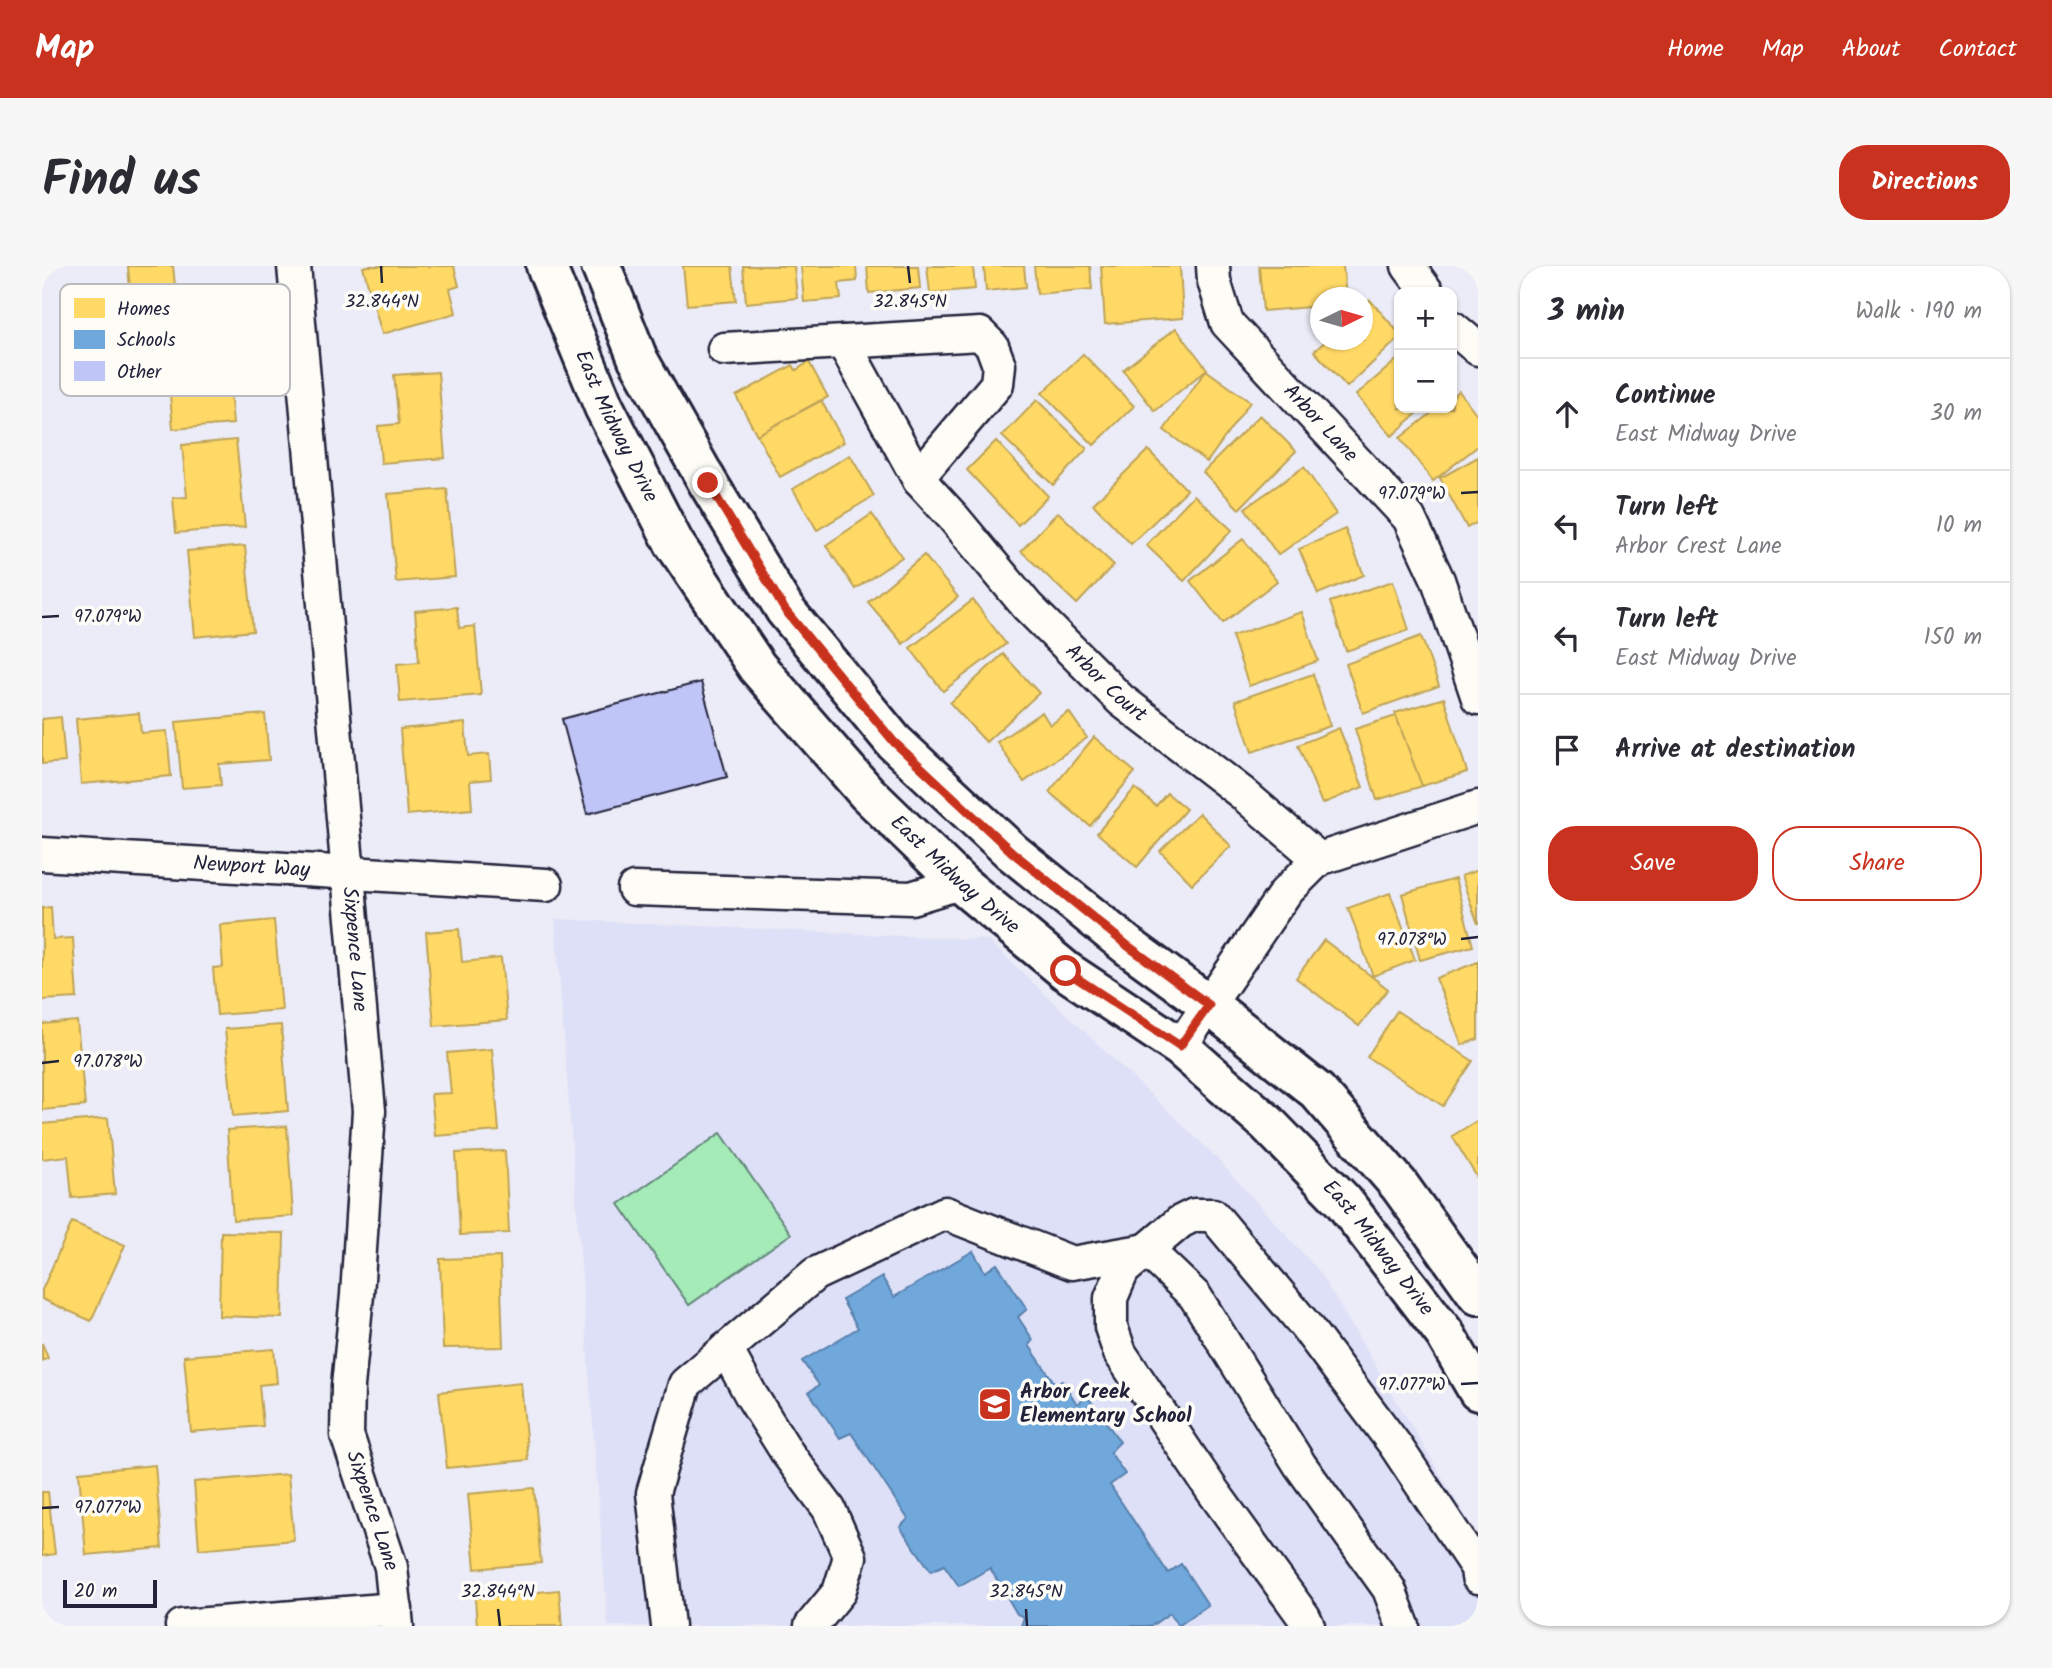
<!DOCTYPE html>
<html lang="en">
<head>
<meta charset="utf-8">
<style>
  body { margin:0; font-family:Kalam,sans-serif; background:#f7f7f7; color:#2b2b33 }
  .controls { position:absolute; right:21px; top:21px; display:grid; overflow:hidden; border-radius:14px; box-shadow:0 2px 5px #0004 }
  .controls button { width:63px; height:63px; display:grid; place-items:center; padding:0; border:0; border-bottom:2px solid #e1e1e2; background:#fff; color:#2b2b33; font:35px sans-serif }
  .compass { position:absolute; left:1268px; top:21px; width:63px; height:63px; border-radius:50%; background:#fff; box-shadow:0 2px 5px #0004; rotate:85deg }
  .scale { position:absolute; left:21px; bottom:18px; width:94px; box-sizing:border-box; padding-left:7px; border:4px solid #22223b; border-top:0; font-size:19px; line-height:24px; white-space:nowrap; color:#22223b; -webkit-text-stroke:5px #fdfcf7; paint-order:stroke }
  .stop { position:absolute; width:21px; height:21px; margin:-16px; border:5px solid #c8321e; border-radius:50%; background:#fff }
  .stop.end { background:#c8321e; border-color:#fff; box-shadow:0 2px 7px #0008 }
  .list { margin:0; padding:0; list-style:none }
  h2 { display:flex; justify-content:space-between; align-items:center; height:91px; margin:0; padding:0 28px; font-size:30px }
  h2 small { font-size:23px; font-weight:400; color:#7c7c81 }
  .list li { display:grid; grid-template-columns:46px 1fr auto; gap:21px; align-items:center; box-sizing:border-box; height:112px; padding:0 28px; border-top:2px solid #e1e1e2 }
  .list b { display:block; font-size:26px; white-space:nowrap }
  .list p { margin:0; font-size:23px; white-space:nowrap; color:#7c7c81 }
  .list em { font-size:23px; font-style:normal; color:#7c7c81 }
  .actions { display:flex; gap:14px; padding:21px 28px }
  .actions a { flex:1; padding:16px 0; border:2px solid #c8321e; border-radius:28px; text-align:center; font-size:24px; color:#c8321e }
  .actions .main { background:#c8321e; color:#fff }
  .icon { flex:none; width:38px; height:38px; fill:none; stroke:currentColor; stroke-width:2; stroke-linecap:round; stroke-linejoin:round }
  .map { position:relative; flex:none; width:1436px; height:1360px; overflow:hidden; border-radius:28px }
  header { display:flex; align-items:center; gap:42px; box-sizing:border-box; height:98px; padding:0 35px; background:#c8321e; color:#fff }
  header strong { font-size:33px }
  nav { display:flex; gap:38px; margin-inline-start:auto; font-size:24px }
  .intro { display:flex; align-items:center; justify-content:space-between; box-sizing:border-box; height:168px; padding:0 42px }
  h1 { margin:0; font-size:49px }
  .button { padding:18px 32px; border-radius:28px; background:#c8321e; color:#fff; font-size:24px; font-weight:700 }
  main { display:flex; gap:42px; padding:0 42px }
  aside { flex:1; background:#fff; border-radius:28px; box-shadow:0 2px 5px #0004 }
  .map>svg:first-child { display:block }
  .built { fill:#dee0f7 }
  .green { fill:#a4ebb8; stroke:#63867a; stroke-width:2 }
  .homes { fill:#ffd966; stroke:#bda259; stroke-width:2 }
  .schools { fill:#6fa8dc; stroke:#5880ac; stroke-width:2 }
  .building { fill:#c0c5f7; stroke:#22223b; stroke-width:2 }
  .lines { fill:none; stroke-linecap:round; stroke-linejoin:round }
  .minor-casing { stroke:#22223b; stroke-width:37 }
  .major-casing { stroke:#22223b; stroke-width:44 }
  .minor { stroke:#fdfcf7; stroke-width:32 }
  .major { stroke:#fdfcf7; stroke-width:38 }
  .route { stroke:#c8321e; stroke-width:9 }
  .ticks { fill:none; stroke:#22223b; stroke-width:2.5 }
  .labels { text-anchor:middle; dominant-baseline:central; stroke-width:7; stroke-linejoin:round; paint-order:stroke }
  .street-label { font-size:21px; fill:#22223b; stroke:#fdfcf7 }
  .poi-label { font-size:21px; font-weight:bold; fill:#22223b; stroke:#fdfcf7; text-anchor:start }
  .key { fill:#fdfcf7; stroke:#bbbbbf; stroke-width:2 }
  .key-label { font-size:19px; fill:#22223b }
  .ticks-label { font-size:18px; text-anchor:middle; fill:#22223b; stroke:#fdfcf7; stroke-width:7; stroke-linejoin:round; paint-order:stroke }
</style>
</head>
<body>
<header>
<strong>Map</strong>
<nav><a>Home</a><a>Map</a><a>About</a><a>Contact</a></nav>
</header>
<div class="intro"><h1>Find us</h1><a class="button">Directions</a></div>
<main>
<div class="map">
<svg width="1436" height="1360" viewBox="0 0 1436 1360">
  <rect width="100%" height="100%" fill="#ebecf7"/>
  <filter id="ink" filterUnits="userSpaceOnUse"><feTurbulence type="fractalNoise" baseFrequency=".0143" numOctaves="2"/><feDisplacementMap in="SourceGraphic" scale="14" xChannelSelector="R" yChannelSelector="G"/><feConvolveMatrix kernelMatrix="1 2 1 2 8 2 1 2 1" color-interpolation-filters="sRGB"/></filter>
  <g filter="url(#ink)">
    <!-- built -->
    <path class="built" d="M513 653 946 674 1168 885 1277 1005 1436 1271V1360H566Z"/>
    <!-- green -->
    <path class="green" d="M679 867 749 968 647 1039 577 938Z"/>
    <!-- homes -->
    <path class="homes" d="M86 0H131L134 29 169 26 172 62 92 69Z
      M326 0H412L417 20 408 23 414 47 340 68 321 1Z
      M641 0H690L694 35 645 39Z
      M701 0H752L755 32 704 37Z
      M759 0H814L815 15 797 17 799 33 762 36Z
      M825 0H876L878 22 827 27Z
      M885 0H931L933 23 888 27Z
      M942 0H982L984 21 944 25Z
      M992 0H1048L1050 23 995 28Z
      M1059 0H1138L1141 52 1063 58Z
      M1217 0H1301L1304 32H1279V40L1221 45Z
      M1328 34 1357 67V72L1305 121 1272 85 1285 74H1321V41Z
      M1134 62 1165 103 1113 145 1081 104Z
      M184 79 191 158 131 163 124 84Z
      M1041 88 1092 140 1052 179 1000 127Z
      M1357 92V142H1381L1350 170 1314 129Z
      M767 96 786 131 715 169 694 130 751 99 754 104Z
      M1164 104 1208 136 1165 196 1122 164Z
      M396 106 403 192 339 197 336 160 357 158 352 109Z
      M1417 125 1436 150V180L1391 215 1358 172 1396 142H1410V131Z
      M779 134 802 176 738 211 715 169Z
      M995 134 1045 183 1011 219 960 170Z
      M1218 149 1254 185 1197 243 1161 206Z
      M194 174 203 261 134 267 131 232 145 231 140 179Z
      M954 175 1006 230 976 259 925 204Z
      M1106 184 1145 224 1089 278 1051 238Z
      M808 189 832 230 775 264 751 223Z
      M1436 191V256L1425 262 1398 212Z
      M1262 201 1294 248 1236 289 1203 242Z
      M405 223 413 311 354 316 346 228Z
      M1152 229 1190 264 1142 315 1104 279Z
      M1016 246 1072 299 1035 338 979 285Z
      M830 248 860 291 813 323 784 279Z
      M1303 263 1322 309 1276 328 1257 283Z
      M1201 273 1235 315 1181 357 1148 315Z
      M203 280 211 365 153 371 145 285Z
      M882 289 916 331 861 378 826 336Z
      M1351 315 1367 364 1304 385 1288 336Z
      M931 334 964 378 901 425 868 382Z
      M415 341 417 362 433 360 439 429 358 436 355 398 377 396 373 345Z
      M1260 346 1276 395 1207 420 1190 370Z
      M1379 370 1397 420 1321 447 1304 398Z
      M961 388 997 427 944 476 908 437Z
      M1271 408 1288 460 1210 486 1193 435Z
      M1402 432 1425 506 1380 520 1353 447Z
      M1000 446 1008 459 1027 446 1045 472 982 516 955 476Z
      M97 447 99 467 125 465 129 510 39 518 34 453Z
      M223 448 227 494 177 498 179 519 140 522 134 456Z
      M1354 450 1380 520 1335 534 1313 463Z
      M19 451 23 496 0 498V453Z
      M423 457 426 490 447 488 449 513 428 515 430 543 365 549 358 463Z
      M1297 462 1321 521 1280 538 1256 479Z
      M1052 471 1093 506 1048 560 1007 526Z
      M1093 522 1114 540 1125 527 1144 543 1095 601 1055 567Z
      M1157 547 1189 580 1150 618 1118 585Z
      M1436 604V658L1419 610Z
      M1413 613 1431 680 1378 694 1360 628Z
      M1348 627 1373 694 1331 710 1306 642Z
      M9 641 11 673 31 672 35 732 0 734V642Z
      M232 654 240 744 175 749 171 702 181 701 178 659Z
      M417 663 420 696 459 692 465 754 392 760 384 666Z
      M1282 674 1346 723 1317 760 1254 712Z
      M1436 696V773L1420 779 1394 712Z
      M1355 745 1431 795 1401 840 1325 791Z
      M35 755 43 840 0 844V758Z
      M239 759 246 845 191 850 183 763Z
      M450 783 457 865 393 870 389 828 409 827 405 787Z
      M66 852 73 928 30 932 26 890 0 893V858Z
      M1436 854V913L1410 870Z
      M245 860 251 950 191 954 185 864Z
      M463 885 467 967 418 969 414 887Z
      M30 956 83 979 49 1055 0 1033V1024Z
      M179 966 242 967 240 1052 177 1050Z
      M458 991 461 1081 401 1082 398 993Z
      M0 1077 6 1092 0 1095Z
      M232 1083 235 1117 217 1119 221 1160 149 1166 142 1090Z
      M479 1117 486 1194 405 1202 397 1126Z
      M113 1199 120 1282 44 1289 37 1206Z
      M246 1208 252 1274 157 1283 152 1216Z
      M492 1222 499 1297 433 1303 426 1228Z
      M0 1226H6L13 1288 0 1290Z
      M517 1324 520 1360H435L433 1332Z"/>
    <!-- schools -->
    <path class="schools" d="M931 985 943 1006 955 998 985 1043 976 1051 991 1074 987 1079 1014 1119 1020 1115 1035 1138 1046 1131 1078 1176 1068 1186 1083 1208 1068 1219 1126 1307 1139 1298 1166 1339 1136 1360 1128 1347 1109 1360H979L982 1351 975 1348 948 1302 917 1320 902 1299 889 1305 858 1261 866 1253 809 1167 798 1172 767 1126 777 1119 760 1095 816 1062 800 1034 840 1011 852 1031Z"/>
    <!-- building -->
    <path class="building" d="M659 416 685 511 545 548 520 453Z"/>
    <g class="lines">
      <!-- minor casing -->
      <g class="minor-casing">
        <g id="minor">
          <path id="s1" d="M252 0 327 845 315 1029 306 1120 305 1169 349 1301 355 1360"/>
          <path id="s2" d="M1171 0 1172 15 1185 57 1367 252 1396 314 1436 432"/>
          <path d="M1366 0 1385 26"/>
          <path d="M1410 61 1436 83"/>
          <path id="s3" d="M801 76 877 214 911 251 985 340 1079 434 1200 527 1277 593"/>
          <path d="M682 83 938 68 950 80 957 99 955 118 884 202 877 214"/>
          <path id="s4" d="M0 588 504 619"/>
          <path d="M592 623 869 632 918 617"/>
          <path d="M1138 781 1243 627 1277 593 1436 541"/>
          <path d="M684 1083 709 1129 746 1188 787 1243 808 1291 797 1326 769 1360"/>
          <path d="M140 1360 354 1343"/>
          <path d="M626 1360 611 1227 643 1118 773 1008 903 947 1030 997 1105 984 1153 1030 1258 1199 1347 1323 1361 1360"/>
          <path d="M1266 1360 1262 1351 1170 1224 1078 1087 1069 1061V1032L1081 1004 1138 956 1152 949H1171L1263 1059 1353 1179 1435 1302 1436 1311"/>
        </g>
      </g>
      <!-- major casing -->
      <g class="major-casing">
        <g id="major">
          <path id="s5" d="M504 0 562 141 632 277 715 401 825 527 918 617 1024 705 1138 781 1225 857 1301 935 1403 1068 1436 1125"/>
          <path d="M559 0 596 93 666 217 743 344 852 476 970 586 1086 680 1167 739 1275 825 1357 919 1436 1029"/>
        </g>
      </g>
      <!-- minor -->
      <use href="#minor" class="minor"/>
      <!-- major -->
      <use href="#major" class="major"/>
    </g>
  </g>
  <g class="lines" filter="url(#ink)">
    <!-- route -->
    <path class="route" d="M666 217 743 344 852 476 970 586 1086 680 1167 739 1138 780 1024 705"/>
  </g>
  <!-- ticks -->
  <path class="ticks" d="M339 0 340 17M866 0 868 17M1419 227 1436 226M0 351 17 350M1419 673 1436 671M0 797 17 795M1419 1118 1436 1117M0 1242 17 1241M456 1343 458 1360M984 1343 985 1360"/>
  <!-- icons -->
  <defs>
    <g id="school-square" transform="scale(1.75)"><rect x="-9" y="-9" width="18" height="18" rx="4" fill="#c8321e" stroke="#fdfcf7"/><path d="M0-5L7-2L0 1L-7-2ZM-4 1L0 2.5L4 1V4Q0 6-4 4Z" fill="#fff"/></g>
  </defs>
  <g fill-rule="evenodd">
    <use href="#school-square" x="953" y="1138"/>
  </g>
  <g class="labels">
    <!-- street labels -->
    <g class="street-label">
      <text stroke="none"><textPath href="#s2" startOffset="196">Arbor Lane</textPath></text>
      <text stroke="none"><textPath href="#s5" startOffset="175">East Midway Drive</textPath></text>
      <text stroke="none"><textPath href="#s3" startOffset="434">Arbor Court</textPath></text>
      <text stroke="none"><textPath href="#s4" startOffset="210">Newport Way</textPath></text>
      <text stroke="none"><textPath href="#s5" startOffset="742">East Midway Drive</textPath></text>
      <text stroke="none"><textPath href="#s1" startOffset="686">Sixpence Lane</textPath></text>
      <text stroke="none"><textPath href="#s5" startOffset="1309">East Midway Drive</textPath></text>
      <text stroke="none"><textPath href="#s1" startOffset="1253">Sixpence Lane</textPath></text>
    </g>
    <!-- poi labels -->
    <g class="poi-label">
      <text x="978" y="1126">Arbor Creek<tspan x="978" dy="24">Elementary School</tspan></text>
    </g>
  </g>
  <!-- legend -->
  <rect x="18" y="18" width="230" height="112" rx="10" class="key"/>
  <rect x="32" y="32" width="31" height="20" fill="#ffd966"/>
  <rect x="32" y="64" width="31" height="19" fill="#6fa8dc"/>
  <rect x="32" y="95" width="31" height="20" fill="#c0c5f7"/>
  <g class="key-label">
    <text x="75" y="49">Homes</text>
    <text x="75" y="80">Schools</text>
    <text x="75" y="112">Other</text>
  </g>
  <g class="ticks-label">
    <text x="340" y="41">32.844°N</text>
    <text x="868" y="41">32.845°N</text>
    <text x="1370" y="233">97.079°W</text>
    <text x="66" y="356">97.079°W</text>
    <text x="1370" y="679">97.078°W</text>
    <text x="66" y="801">97.078°W</text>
    <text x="1370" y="1124">97.077°W</text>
    <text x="66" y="1247">97.077°W</text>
    <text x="456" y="1331">32.844°N</text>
    <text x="984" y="1331">32.845°N</text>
  </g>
</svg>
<div class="controls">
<button>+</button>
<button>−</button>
</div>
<svg class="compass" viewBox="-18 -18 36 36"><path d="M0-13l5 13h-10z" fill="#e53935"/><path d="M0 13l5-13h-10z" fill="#7c7c81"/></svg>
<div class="scale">20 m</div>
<div class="stop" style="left:1024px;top:705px"></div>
<div class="stop end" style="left:666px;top:217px"></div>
</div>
<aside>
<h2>3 min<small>Walk · 190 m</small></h2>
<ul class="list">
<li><svg class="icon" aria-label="ahead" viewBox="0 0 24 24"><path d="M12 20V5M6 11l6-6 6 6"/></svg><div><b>Continue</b><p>East Midway Drive</p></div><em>30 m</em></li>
<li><svg class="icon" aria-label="left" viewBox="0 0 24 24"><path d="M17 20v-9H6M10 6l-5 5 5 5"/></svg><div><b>Turn left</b><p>Arbor Crest Lane</p></div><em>10 m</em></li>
<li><svg class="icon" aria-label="left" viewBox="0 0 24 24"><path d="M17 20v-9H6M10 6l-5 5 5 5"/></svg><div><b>Turn left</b><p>East Midway Drive</p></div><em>150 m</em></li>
<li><svg class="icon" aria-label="arrive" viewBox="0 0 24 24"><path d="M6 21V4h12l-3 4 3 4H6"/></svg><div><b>Arrive at destination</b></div></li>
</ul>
<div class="actions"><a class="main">Save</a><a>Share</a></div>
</aside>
</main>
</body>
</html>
